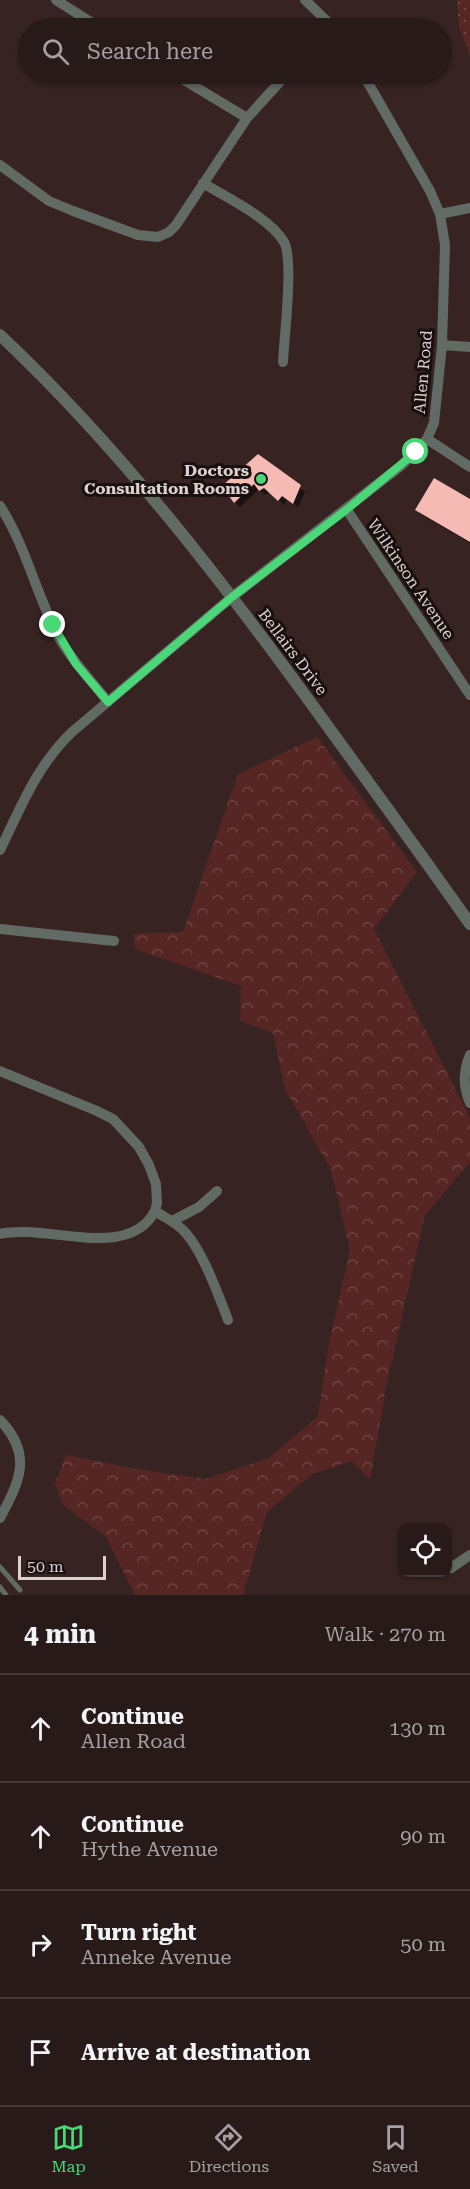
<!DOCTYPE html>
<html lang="en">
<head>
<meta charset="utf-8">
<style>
  body { margin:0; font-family:"Roboto Serif",serif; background:#312323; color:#f1f3f6 }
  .controls { position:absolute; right:18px; bottom:18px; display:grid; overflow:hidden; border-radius:12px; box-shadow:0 2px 4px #0004 }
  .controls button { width:54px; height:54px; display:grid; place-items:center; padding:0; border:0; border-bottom:2px solid #453839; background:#291a1a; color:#f1f3f6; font:30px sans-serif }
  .scale { position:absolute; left:18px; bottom:15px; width:88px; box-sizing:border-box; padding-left:6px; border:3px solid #ddd0cf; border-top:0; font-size:16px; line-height:21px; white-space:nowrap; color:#ddd0cf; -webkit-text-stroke:4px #180f0f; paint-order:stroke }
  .stop { position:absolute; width:18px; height:18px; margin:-14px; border:4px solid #4ad778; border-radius:50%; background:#fff }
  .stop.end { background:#4ad778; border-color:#fff; box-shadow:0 2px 6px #0008 }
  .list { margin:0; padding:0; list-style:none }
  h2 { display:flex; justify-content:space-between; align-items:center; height:78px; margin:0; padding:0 24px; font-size:26px }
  h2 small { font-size:20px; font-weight:400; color:#a5a1a2 }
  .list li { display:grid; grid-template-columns:39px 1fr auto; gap:18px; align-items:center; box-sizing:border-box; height:108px; padding:0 24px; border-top:2px solid #453839 }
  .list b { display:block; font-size:22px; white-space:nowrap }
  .list p { margin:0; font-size:20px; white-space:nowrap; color:#a5a1a2 }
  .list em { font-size:20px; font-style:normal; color:#a5a1a2 }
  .icon { flex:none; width:33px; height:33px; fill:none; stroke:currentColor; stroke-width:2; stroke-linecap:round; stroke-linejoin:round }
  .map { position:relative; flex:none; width:470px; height:1595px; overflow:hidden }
  .search { position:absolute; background:#291a1a; box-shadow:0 2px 4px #0004; left:18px; right:18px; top:18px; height:66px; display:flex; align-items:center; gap:15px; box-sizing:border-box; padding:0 21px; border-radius:33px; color:#a5a1a2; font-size:22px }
  .sheet { height:510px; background:#291a1a }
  nav { display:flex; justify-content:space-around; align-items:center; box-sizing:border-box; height:84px; border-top:2px solid #453839; background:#291a1a; font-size:16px; color:#a5a1a2 }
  nav a { display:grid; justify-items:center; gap:3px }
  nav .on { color:#4ad778 }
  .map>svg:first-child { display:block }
  .grass { fill:url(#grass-dots) }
  .park { fill:url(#park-crowns) }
  .shadow { fill:#0007 }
  .building { fill:#f6bab5 }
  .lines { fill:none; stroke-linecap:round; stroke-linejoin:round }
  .service { stroke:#626a64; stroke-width:5 }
  .minor { stroke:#626a64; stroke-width:10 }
  .tertiary { stroke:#626a64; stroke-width:12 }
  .route { stroke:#4ad778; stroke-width:8 }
  .poi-dot { fill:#4ad778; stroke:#180f0f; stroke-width:2 }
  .labels { text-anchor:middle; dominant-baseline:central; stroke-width:6; stroke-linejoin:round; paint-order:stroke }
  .street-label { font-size:16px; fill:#ddd0cf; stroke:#180f0f }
  .poi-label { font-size:16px; font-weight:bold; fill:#ddd0cf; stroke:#180f0f; text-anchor:end }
</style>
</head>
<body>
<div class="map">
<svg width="470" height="1595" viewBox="0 0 470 1595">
  <defs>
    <pattern id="grass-dots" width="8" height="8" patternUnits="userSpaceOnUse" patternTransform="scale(1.5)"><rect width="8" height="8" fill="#562624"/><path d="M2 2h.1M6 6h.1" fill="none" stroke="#6e4443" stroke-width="1.8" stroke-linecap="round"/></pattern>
    <pattern id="park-crowns" width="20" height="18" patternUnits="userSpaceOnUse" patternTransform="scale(1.5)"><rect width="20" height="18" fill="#562624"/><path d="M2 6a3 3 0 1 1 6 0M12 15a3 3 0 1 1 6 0" fill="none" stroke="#6e4443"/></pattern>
  </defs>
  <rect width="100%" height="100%" fill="#372322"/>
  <!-- grass -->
  <path class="grass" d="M457 0H470V56L459 26Z"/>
  <!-- park -->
  <path class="park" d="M317 737 417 872 374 929 470 1118V1162L425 1215 386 1387 370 1480 352 1461 312 1474 267 1512 243 1595H135L106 1537 63 1505 55 1483 66 1455 137 1469 206 1479 269 1458 318 1416 329 1344 350 1250 331 1170 285 1089 273 1033 240 1021 241 986 135 949 134 934 183 932 238 774Z"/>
  <!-- shadow -->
  <path class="shadow" d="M258 456 305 492 298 507 287 500 284 505 270 492 265 495 259 489 240 507 235 502Z
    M470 500V543L422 515 417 510Z"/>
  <!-- building -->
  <path class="building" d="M258 454 301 485 293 504 282 496 278 501 264 488 259 491 254 484 234 503 222 486Z
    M434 478 470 499V542L415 510Z"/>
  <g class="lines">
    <!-- service -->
    <path class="service" d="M0 1567 20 1590
      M0 1587 6 1595"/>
    <!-- minor -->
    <path class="minor" d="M56 0 100 28
      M305 0 334 28
      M174 74 247 118
      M0 165 49 201 73 211 138 235 158 237 169 232 176 225 247 118 287 74
      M203 183C227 198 270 218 284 242 294 260 284 338 283 362
      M440 214 470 208
      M442 345 470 347
      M427 439 470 467
      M0 506C26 546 36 594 58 636 71 660 91 680 108 702
      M347 510 470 695
      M0 850C22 805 36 767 72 732L232 597 402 465 427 439 434 423 442 345 445 245 440 214 430 191 363 74
      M0 929 114 941
      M470 1055C463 1071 463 1087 470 1103
      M0 1071 97 1111 113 1119 139 1147 149 1165 156 1184 157 1203 155 1211C164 1217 175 1222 183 1230 202 1249 218 1294 228 1320
      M172 1221 199 1207 217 1191
      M0 1234C46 1223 128 1262 155 1211
      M0 1420C33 1454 20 1481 0 1518
      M451 1568 470 1555"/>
    <!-- tertiary -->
    <path class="tertiary" d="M0 335C122 450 223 582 321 717 371 786 421 854 470 924"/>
  </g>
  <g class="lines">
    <!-- route -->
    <path class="route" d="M53 625 76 664 108 702 232 597 346 510 416 452"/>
  </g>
  <!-- markers -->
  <circle class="poi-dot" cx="261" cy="479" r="6"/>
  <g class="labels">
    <!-- street labels -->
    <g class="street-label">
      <text transform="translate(423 372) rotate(-85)">Allen Road</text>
      <text transform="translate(411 579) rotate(56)">Wilkinson Avenue</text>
      <text transform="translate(293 652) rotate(53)">Bellairs Drive</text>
    </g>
    <!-- poi labels -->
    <g class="poi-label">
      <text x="249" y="470">Doctors<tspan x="249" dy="18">Consultation Rooms</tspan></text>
    </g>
  </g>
</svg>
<div class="controls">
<button><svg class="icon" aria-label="locate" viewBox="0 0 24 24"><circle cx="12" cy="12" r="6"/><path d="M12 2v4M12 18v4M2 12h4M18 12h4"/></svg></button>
</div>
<div class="scale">50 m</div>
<div class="stop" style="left:416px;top:452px"></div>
<div class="stop end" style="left:53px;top:625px"></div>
<div class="search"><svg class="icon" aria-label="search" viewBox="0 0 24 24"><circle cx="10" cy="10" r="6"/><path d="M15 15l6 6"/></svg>Search here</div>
</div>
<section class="sheet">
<h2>4 min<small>Walk · 270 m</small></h2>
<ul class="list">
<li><svg class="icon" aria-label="ahead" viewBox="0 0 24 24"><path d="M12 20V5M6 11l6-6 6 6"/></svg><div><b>Continue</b><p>Allen Road</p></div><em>130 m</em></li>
<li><svg class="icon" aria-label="ahead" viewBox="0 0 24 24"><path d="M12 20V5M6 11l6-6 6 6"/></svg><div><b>Continue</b><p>Hythe Avenue</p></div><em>90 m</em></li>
<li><svg class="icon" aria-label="right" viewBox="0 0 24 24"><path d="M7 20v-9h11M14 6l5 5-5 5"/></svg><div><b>Turn right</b><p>Anneke Avenue</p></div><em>50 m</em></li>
<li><svg class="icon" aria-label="arrive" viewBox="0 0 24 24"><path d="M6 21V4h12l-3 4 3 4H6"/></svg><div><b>Arrive at destination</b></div></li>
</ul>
</section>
<nav>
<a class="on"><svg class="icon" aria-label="map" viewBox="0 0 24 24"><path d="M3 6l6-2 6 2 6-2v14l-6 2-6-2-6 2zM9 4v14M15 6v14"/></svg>Map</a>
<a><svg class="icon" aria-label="directions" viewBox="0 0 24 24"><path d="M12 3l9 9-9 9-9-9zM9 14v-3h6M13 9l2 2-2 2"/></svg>Directions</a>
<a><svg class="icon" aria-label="saved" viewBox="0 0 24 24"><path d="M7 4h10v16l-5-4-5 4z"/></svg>Saved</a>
</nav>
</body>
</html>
